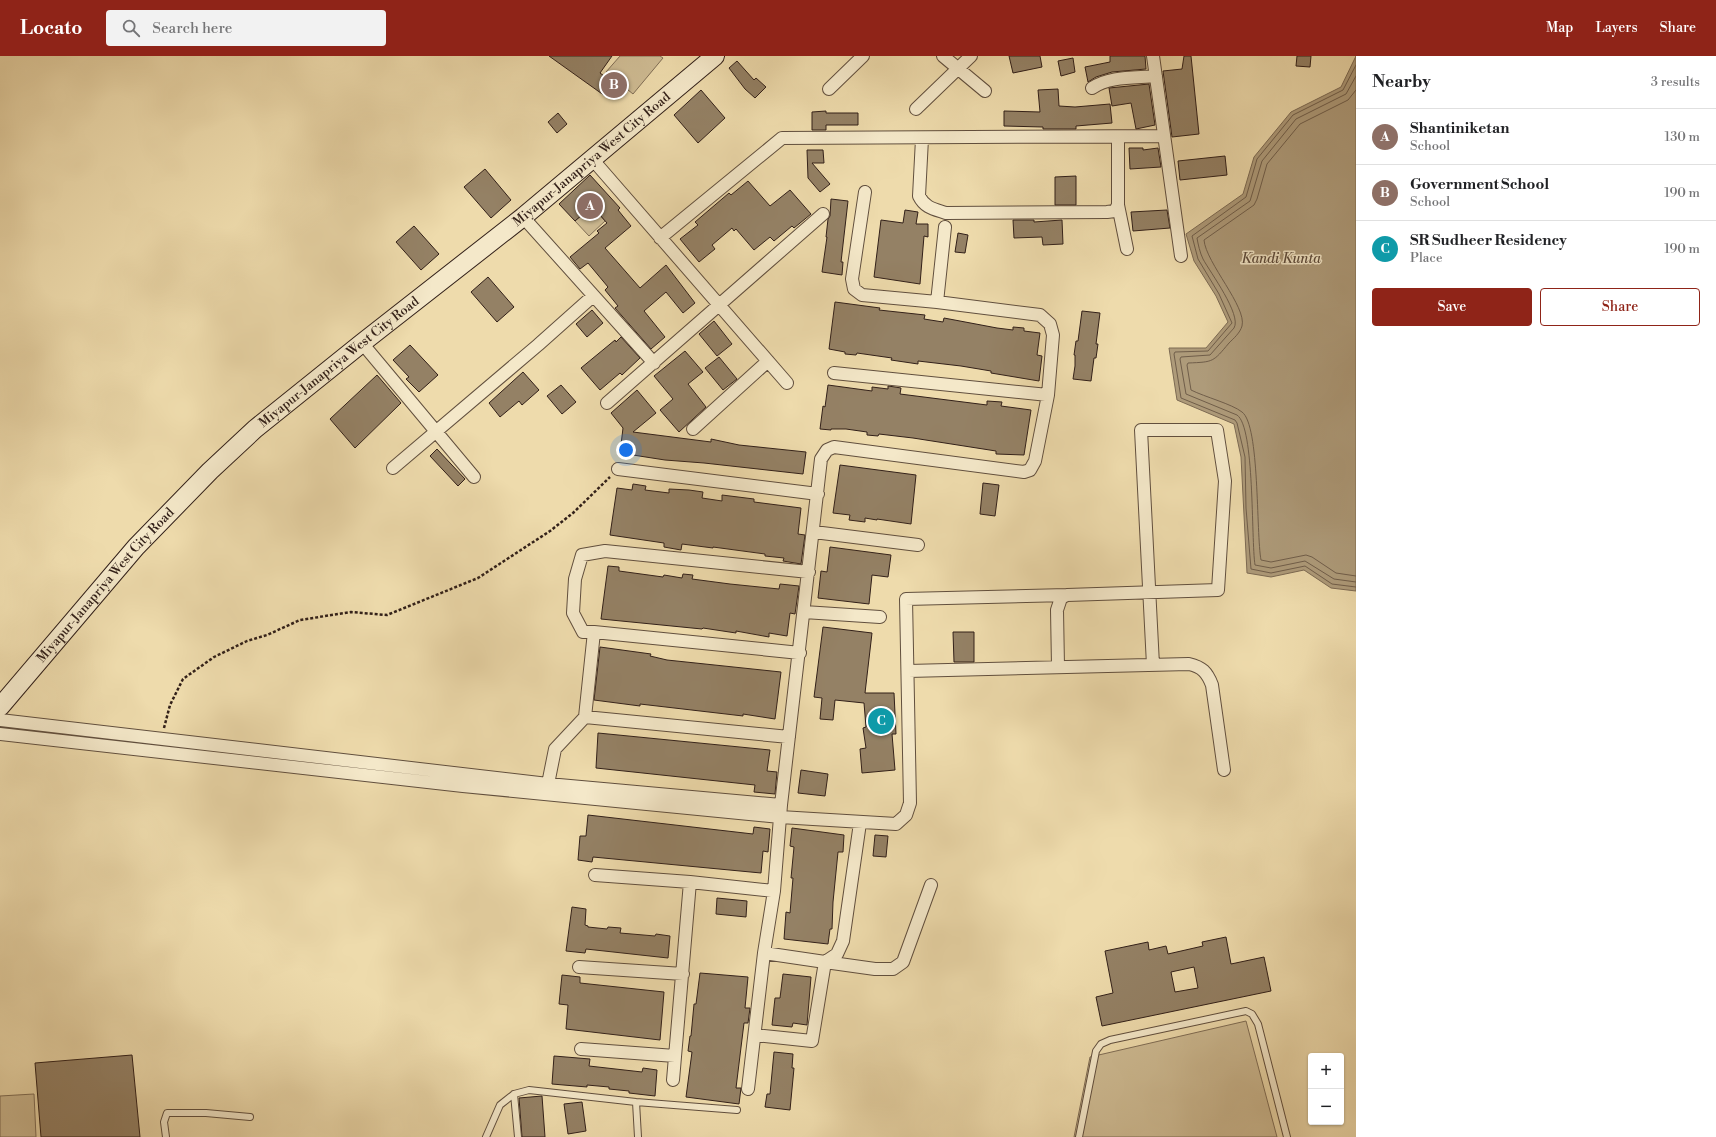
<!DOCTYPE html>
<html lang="en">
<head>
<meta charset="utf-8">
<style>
  body { margin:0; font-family:"Libre Bodoni",serif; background:#f2f2f2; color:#202124 }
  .controls { position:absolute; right:12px; bottom:12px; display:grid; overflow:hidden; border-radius:4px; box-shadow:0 1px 3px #0004 }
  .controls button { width:36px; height:36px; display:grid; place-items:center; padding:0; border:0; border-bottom:1px solid #e0e0e0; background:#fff; color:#202124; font:20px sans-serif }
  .you { position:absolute; left:626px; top:394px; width:14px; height:14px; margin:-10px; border:3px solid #fff; border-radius:50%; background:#1a73e8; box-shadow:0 0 0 6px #1a73e833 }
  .badge { display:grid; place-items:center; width:26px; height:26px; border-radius:50%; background:#8f2418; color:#fff; font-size:13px; font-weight:700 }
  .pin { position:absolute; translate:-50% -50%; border:2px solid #fff; box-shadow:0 1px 4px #0006 }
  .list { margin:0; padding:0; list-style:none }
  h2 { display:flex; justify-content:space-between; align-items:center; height:52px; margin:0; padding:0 16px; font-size:17px }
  h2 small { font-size:13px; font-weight:400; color:#757577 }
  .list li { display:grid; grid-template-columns:26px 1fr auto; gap:12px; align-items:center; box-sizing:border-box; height:56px; padding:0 16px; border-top:1px solid #e0e0e0 }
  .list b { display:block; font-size:15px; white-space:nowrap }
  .list p { margin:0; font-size:13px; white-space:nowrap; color:#757577 }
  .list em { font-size:13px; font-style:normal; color:#757577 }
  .actions { display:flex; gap:8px; padding:12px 16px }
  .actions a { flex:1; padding:9px 0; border:1px solid #8f2418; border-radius:4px; text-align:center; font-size:14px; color:#8f2418 }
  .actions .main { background:#8f2418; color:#fff }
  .icon { flex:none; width:22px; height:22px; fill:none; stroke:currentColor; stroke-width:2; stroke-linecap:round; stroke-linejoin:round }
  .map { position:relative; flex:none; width:1356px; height:1081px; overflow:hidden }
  header { display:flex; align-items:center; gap:24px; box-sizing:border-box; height:56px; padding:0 20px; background:#8f2418; color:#fff }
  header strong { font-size:19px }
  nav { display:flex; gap:22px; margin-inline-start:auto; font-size:14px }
  .search { width:280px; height:36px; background:#f2f2f2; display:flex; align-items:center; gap:10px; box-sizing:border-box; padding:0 14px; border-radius:4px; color:#757577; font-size:15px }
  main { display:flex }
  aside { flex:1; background:#fff }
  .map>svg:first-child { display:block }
  .green { fill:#cebb93; stroke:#806e56 }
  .water { fill:#ae9b7a; stroke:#7c6a53 }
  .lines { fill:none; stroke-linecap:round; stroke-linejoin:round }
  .shore { stroke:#705e4a; stroke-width:1 }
  .building { fill:#948165; stroke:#322019; fill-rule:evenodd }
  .lane-casing { stroke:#614f3e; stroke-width:8 }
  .street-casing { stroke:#614f3e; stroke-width:14 }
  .secondary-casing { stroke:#322019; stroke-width:20 }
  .path { stroke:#322019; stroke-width:2.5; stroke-dasharray:3 2; stroke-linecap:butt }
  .lane { stroke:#f4e8c9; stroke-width:6 }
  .street { stroke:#f4e8c9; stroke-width:12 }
  .secondary { stroke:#f4e8c9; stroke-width:18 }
  .labels { text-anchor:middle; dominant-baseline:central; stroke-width:3; stroke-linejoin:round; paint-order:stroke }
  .street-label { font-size:13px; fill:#322019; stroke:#f4e8c9 }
  .water-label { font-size:14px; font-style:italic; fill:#5d4b3b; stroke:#f4e8c9 }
</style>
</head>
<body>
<header>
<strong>Locato</strong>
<div class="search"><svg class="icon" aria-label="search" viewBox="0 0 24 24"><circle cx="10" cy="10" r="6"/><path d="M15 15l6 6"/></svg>Search here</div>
<nav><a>Map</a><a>Layers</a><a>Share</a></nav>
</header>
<main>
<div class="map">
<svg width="1356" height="1081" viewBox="0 0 1356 1081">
  <rect width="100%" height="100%" fill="#eedbac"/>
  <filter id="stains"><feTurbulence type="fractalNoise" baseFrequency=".005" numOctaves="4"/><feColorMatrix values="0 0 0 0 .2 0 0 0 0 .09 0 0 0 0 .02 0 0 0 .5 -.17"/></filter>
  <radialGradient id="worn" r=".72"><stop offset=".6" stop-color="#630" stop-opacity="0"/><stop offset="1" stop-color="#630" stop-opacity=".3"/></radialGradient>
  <!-- green -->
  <path class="green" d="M620 0H660L663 2 633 38 606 16Z
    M592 150 605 165 589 180 575 165Z
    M1246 965 1277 1081H1074L1090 1001Z
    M34 1038 36 1081H0V1040Z"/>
  <!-- water -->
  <path class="water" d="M1356 0V535L1331 532 1304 514 1271 521 1247 517 1241 401 1234 368 1177 344 1169 292H1206L1228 266 1216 240 1194 205 1186 178 1243 138 1254 101 1291 56 1341 31Z"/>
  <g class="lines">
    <!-- shore -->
    <path class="shore" d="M1356 9 1343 34 1293 59 1257 103 1246 141 1192 180 1198 203 1219 238 1232 267 1208 295 1175 296 1174 298 1181 342 1235 364 1237 367 1245 401 1246 452 1251 513 1271 517 1305 510 1332 528 1356 531
      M1356 20 1346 38 1296 63 1262 105 1250 145 1197 182C1198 188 1200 197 1203 203 1210 216 1242 259 1234 272L1210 299 1181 301 1180 303 1186 338 1237 359C1255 371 1251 483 1255 509L1271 512 1305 505 1334 523 1356 526
      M1356 34 1348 44 1300 68 1267 108 1257 143 1254 149 1204 184C1206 207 1247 251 1242 270 1240 277 1234 282 1229 287 1213 306 1214 306 1188 307L1187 309 1191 334C1205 341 1232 348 1242 356 1260 369 1256 477 1261 504L1271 506 1306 499 1312 501 1336 517 1356 520"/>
  </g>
  <!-- building -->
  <path class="building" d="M549 0H612L600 17 614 27 605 40Z
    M1009 0H1040L1042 11 1013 17Z
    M1110 0H1145L1146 13 1112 16 1096 21 1088 26 1085 11 1110 6Z
    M1184 0H1191L1199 78 1172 81 1163 15 1182 13Z
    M1297 0H1311L1310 11 1296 10Z
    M1073 2 1075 16 1061 20 1058 5Z
    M737 5 754 24 756 22 766 31 755 42 745 33 729 12Z
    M1149 28 1155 69 1136 73 1131 47 1112 50 1109 32Z
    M1058 33 1059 50 1075 51 1110 48 1112 67 1076 70V73H1043V71L1004 70V55L1040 56 1038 34Z
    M701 34 725 62 698 87 674 59Z
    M826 55V57H858V69H826V74H812V56Z
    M558 57 567 68 557 77 548 66Z
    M1129 92H1143V94L1158 92 1161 111 1130 113Z
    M807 94H823L824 107H812L830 128 820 136 808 122Z
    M1225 100 1227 119 1180 124 1178 105Z
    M485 113 511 144 491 162 464 131Z
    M590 119 620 152 618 154 631 170 605 192 640 232 666 209 695 247 683 257 666 236 644 255 665 281 651 293 615 252 618 250 605 234 608 231 588 207 580 213 570 201 599 177 597 175 607 167 592 150 575 165 559 148Z
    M1076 120V149H1055V121Z
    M748 125 770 150 790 134 811 158 794 172 792 170 774 185 770 181 754 194 736 173 734 175 732 172 712 189 715 193 699 206 680 183 698 169 695 166 729 137 731 139Z
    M831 143 848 145 841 206H843L842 219 822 216 827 181H826L828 163 830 160Z
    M905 154 918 156 916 168H928V181L924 180 920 228 874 221 881 164 903 167Z
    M1167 154 1170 172 1133 175 1131 156Z
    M1013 164H1034V166L1062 164 1063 188 1043 189 1042 181 1014 182Z
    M414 170 439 198 421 214 396 186Z
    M958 177 968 179 965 197 955 196Z
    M488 221 514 251 497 266 471 236Z
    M835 246 880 252 879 254 925 259 924 263 943 266 944 262 997 272 1013 274V271L1024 272V275L1040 277 1037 299 1042 300 1039 325 991 317V315L961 310 918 305V308L891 304 892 302 857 297 856 299 845 298V296L829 293Z
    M592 254 603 267 587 281 576 268Z
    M1082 255 1100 257 1096 288H1098L1096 302H1094L1091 325 1073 323 1075 310V299H1074L1076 285H1078Z
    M714 265 732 288 717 300 699 278Z
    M621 281 640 302 622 319 620 317 600 334 581 312 615 284 616 286Z
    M410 289 438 319 419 336 406 323 409 321 393 304Z
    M685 295 703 316 688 328 706 351 679 376 660 354 673 343 654 320Z
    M719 301 737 323 723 334 705 312Z
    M523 316 539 334 522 349 519 345 500 361 489 347Z
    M377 319 401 347 355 392 330 363Z
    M561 329 576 346 562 358 547 340Z
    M828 329 872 335V331L888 333V330L895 331 901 332 900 338 987 349V345L1002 346 1001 350 1031 354 1024 399 996 398V395L913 382 879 378 878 380 867 379V376L846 373H831V374L820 373 823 350 825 351Z
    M637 334 656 357 633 376 711 386V383L739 389 806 396 803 418 704 407 665 404 620 397 623 372 611 357Z
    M437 393 465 423 458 430 430 400Z
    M840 409 916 419 911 468 877 463V464L865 462V466L849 464 850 459 833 457Z
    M983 427 999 429 995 460 980 458Z
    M633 428 646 430 645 434 669 437V433L689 434 703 436 702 442 722 445V439L754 443V446L801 452 798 478 805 479 801 508 783 505 784 502 765 500V498L713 491V492L682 488 681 494 664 491V487L610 479 617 432 632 434Z
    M830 491 891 499 888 521 872 519 869 548 818 542 821 515 827 516Z
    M608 510 619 511V515L663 521 664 519 682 522 683 518 693 519 692 523 730 528 779 533 780 528 799 530 795 558 790 557 787 580 769 577V581L736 575V577L703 572 702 573 601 563Z
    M823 571 872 577 865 637H894L896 678H892L895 714 862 717 860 693 866 692 863 672 866 671 864 647 835 644 833 664 820 663 822 642 814 641Z
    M953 576H974V606H954Z
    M600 591 651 598 650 600 667 604 781 616 775 663 743 658V660L640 648V650L594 644Z
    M598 677 770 694 767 715 777 716 775 738 754 736 755 729 596 712Z
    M801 714 828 718 825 740 798 737Z
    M588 759 753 778 754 771 770 773 768 796 763 795 761 817 593 801 592 806 578 804 580 780H586Z
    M792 772 844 779 843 796H838L833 846 832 873H830L828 888 784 883 786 856 790 857 793 822H791L794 791 790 790Z
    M875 779 888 780 886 801 873 800Z
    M717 842 747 845 746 861 716 858Z
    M572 851 586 853 585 869 588 870V871L607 873 608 871 621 872 620 877 655 880 656 878 670 880 668 902 586 893 585 897 566 895Z
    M1226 881 1231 908 1264 901 1271 935 1102 970 1096 941 1113 937 1105 895 1148 886 1149 894 1166 890 1168 898 1203 890 1202 886ZM1194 911 1198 932 1175 936 1171 916Z
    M700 917 748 921 745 952H750L748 967H744L736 1032H741L739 1048 686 1041 692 996 688 995 690 980H691L694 948H696Z
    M783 918 811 921 807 969 793 967 792 971 772 969 775 942H780Z
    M562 919 580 921V927L664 936 660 984 566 973 568 949 559 948Z
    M774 996 793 998 792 1012H794L790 1054 765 1051 767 1038H770Z
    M132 999 140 1081H41L35 1007Z
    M554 1000 590 1003 589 1010 642 1016 643 1012 657 1014 655 1040 629 1037V1035L609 1033V1031L587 1029V1031L552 1028Z
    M542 1040 545 1081H522L519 1042Z
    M582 1046 586 1075 568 1078 564 1048Z"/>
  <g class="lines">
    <!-- lane casing -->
    <g class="lane-casing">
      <path id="lane" d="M514 1038 518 1081
        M636 1046 638 1081
        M166 1081 164 1066 167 1057H206L250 1061
        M486 1081 500 1049 514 1038 529 1034 636 1046 737 1054
        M1079 1081 1096 995 1101 988 1110 984 1246 955 1252 958 1258 968 1287 1081"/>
    </g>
    <!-- street casing -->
    <g class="street-casing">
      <path id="street" d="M943 0 985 35
        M1153 0 1181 200
        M1092 32C1109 20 1135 22 1156 20
        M829 33 863 0
        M916 53 971 0
        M922 83 919 140C925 152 934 153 946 157L1107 156 1115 155 1118 149V81
        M593 104 787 327
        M1118 149 1127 193
        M523 161 654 307
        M660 182 782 82 1164 80
        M937 246 945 171
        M362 287 474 421
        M834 317 1048 339
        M607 347 823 158
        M693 373 768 305
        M393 412 538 289 593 240
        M618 413 818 438
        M814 476 918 489
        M804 556 880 561
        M594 576H583L573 557 575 523 582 499 605 495 809 516
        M1058 610 1057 554 1061 542 1067 539 1218 534 1225 425 1217 374H1141L1153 609
        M908 615 1189 608C1202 611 1207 616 1212 629L1224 714
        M585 661 789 681
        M0 664 548 728 781 749
        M0 678 463 730 780 761 896 768 906 759 910 747 906 543 1067 539
        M548 728 555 693 585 661 594 576 800 597
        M595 819 690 826 774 835
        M764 897 825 906 837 898 843 885 860 767
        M579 911 683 918
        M755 979 812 985 825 906 875 913H893L903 906 931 829
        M581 993 675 1000
        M673 1024 690 826
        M748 1033 764 897 774 835 781 749 821 403 827 394 834 391 1024 416 1030 414 1035 405 1048 339 1053 279 1050 268 1040 259 937 246 862 239 854 233 852 223 865 136"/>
    </g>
    <!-- secondary casing -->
    <g class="secondary-casing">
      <g id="secondary">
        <path id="s1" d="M0 651 136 491 210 415 255 373 362 287 523 161 715 0"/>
      </g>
    </g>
    <!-- path -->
    <path class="path" d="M164 672 170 649 183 623 214 601 247 585 267 579 300 564 351 556 387 559 478 522 550 475 573 457 610 421"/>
    <!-- lane -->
    <use href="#lane" class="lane"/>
    <!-- street -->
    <use href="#street" class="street"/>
    <!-- secondary -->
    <use href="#secondary" class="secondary"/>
  </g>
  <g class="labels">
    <!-- street labels -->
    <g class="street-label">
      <text stroke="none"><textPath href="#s1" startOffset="809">Miyapur-Janapriya West City Road</textPath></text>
      <text stroke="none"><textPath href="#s1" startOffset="485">Miyapur-Janapriya West City Road</textPath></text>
      <text stroke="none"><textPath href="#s1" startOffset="161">Miyapur-Janapriya West City Road</textPath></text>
    </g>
    <!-- water labels -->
    <g class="water-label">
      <text x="1281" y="203">Kandi Kunta</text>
    </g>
  </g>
  <rect width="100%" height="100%" filter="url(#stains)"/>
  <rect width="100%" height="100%" fill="url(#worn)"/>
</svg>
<div class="controls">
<button>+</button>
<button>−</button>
</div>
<div class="you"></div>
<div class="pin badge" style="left:590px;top:150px;background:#8d6e63">A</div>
<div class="pin badge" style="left:614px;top:29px;background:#8d6e63">B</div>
<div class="pin badge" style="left:881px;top:665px;background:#0f9aa8">C</div>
</div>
<aside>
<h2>Nearby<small>3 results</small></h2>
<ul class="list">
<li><span class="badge" style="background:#8d6e63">A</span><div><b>Shantiniketan</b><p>School</p></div><em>130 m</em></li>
<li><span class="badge" style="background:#8d6e63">B</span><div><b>Government School</b><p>School</p></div><em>190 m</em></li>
<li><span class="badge" style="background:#0f9aa8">C</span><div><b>SR Sudheer Residency</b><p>Place</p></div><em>190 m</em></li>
</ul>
<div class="actions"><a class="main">Save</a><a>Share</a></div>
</aside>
</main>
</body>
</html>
